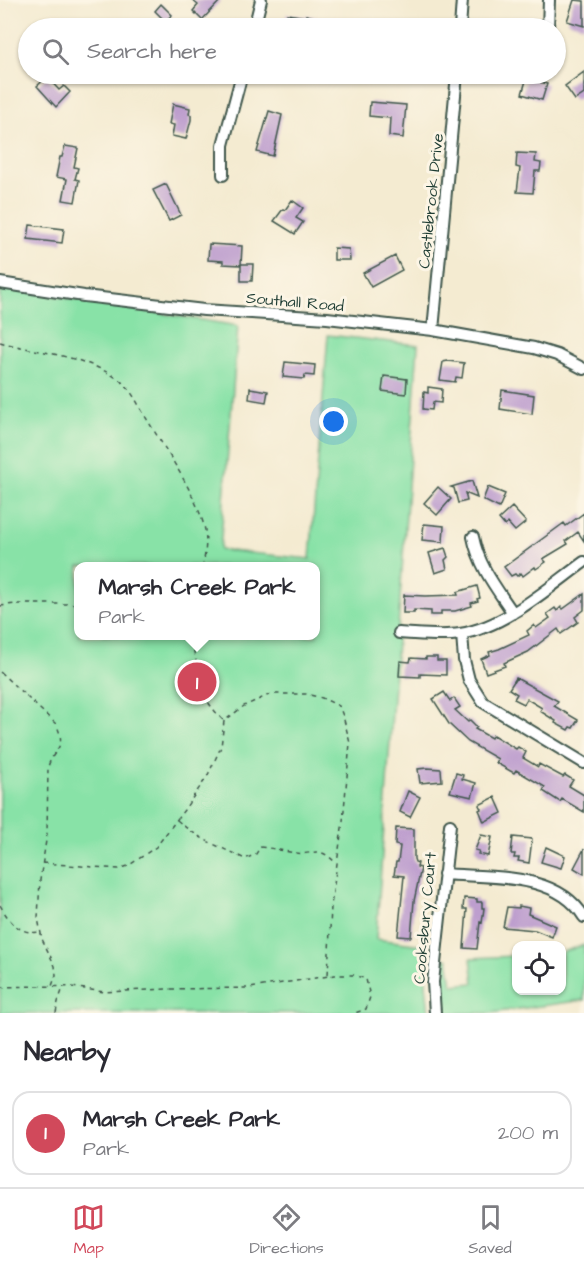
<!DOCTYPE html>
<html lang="en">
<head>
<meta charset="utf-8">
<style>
  body { margin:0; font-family:"Architects Daughter",sans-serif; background:#f2f2f3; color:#2b2b33 }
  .controls { position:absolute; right:18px; bottom:18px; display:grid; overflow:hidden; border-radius:12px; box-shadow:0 2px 4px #0004 }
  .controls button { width:54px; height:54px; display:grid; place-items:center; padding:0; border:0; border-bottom:2px solid #e1e1e2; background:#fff; color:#2b2b33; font:30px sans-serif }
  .you { position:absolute; left:334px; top:422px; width:21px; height:21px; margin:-15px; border:4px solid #fff; border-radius:50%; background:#1a73e8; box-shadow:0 0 0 9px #1a73e833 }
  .badge { display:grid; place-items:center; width:39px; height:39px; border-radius:50%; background:#d1495b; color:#fff; font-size:20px; font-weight:700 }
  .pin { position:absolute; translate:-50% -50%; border:3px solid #fff; box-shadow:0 2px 6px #0006 }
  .popup { position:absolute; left:74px; top:562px; width:246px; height:78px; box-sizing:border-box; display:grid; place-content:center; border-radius:12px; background:#fff; filter:drop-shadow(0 2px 4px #0005); font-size:20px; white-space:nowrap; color:#7c7c81 }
  .popup b { font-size:22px; color:#2b2b33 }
  .popup::after { content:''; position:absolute; left:50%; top:100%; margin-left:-12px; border:12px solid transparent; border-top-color:#fff }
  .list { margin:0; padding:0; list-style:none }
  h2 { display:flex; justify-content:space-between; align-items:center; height:78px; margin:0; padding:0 24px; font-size:26px }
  h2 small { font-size:20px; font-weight:400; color:#7c7c81 }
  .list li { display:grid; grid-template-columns:39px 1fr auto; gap:18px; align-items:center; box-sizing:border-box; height:84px; margin:0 12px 12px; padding:0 12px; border:2px solid #e1e1e2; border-radius:18px }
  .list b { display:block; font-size:22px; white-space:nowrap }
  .list p { margin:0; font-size:20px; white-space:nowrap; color:#7c7c81 }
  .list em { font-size:20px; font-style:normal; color:#7c7c81 }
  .icon { flex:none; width:33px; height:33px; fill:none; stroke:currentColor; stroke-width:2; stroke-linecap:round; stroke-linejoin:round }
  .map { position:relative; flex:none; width:584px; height:1013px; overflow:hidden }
  .search { position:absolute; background:#fff; box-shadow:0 2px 4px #0004; left:18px; right:18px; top:18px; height:66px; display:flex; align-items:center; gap:15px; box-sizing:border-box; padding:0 21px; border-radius:33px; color:#7c7c81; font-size:22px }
  .sheet { height:174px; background:#fff }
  nav { display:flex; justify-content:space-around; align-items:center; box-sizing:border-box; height:84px; border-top:2px solid #e1e1e2; background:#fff; font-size:16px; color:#7c7c81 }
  nav a { display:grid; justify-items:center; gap:3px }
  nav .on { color:#d1495b }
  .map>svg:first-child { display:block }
  .green { fill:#88e2a7; stroke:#54906e; stroke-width:1.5; fill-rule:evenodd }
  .building { fill:#bd9ece }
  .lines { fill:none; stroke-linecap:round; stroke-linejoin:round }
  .minor-casing { stroke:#3f574c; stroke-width:14 }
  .path { stroke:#3f574c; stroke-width:1.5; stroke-dasharray:4.5 4.5; stroke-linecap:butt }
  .minor { stroke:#fff; stroke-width:10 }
  .labels { text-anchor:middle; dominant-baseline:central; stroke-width:6; stroke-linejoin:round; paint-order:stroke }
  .street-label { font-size:16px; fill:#1f3d34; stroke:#fcf5e5 }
</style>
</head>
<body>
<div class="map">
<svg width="584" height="1013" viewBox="0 0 584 1013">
  <rect width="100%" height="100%" fill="#fcf5e5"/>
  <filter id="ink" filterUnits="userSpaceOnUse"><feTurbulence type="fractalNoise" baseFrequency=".0167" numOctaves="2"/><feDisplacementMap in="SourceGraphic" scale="12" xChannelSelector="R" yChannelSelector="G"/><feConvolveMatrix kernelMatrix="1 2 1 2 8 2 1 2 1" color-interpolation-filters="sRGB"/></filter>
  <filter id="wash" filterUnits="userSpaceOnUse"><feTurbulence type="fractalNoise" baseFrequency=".008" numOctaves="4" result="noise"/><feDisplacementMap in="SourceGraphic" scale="24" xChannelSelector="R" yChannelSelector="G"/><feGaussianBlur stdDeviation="1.35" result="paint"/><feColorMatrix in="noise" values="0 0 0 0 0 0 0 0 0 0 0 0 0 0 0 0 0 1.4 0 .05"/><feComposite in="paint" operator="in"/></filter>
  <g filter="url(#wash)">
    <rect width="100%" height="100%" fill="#f4ebd1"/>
    <!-- green -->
    <path class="green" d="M0 287 238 326 220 550 310 559 328 335 418 345 376 939 429 946 426 984 429 1013H0ZM79 566H316V636H79Z
      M584 945V1000L490 1013H441L439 987 440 959H448L452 985 474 983 471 958 516 956V990H562V952Z"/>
    <g id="blocks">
      <!-- building -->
      <path class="building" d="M192 0H221L202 20 193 11 198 5Z
        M574 0 584 1V26L567 21Z
        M161 4 172 15 165 21 155 11Z
        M287 14 306 17V15L322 19 321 28H284Z
        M584 72V94L575 100 565 86Z
        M528 74H538L536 81 547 84 542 100 522 94Z
        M47 77 59 90 64 86 70 92 56 107 37 86Z
        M370 102 406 105 403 138 389 136 390 118 369 116Z
        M173 104 190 108 189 114 191 115V120L186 139 172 136 174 125 169 124Z
        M269 111 282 115 273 156 257 152Z
        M65 146 78 148 74 167 78 168 75 179 79 180 75 202 63 200 67 179 56 177 60 157H62Z
        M517 153 536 154 535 162 541 163 540 171H535L533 193 517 192 520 168 516 167Z
        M166 184 181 215 169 221 153 190Z
        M292 200 303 208 296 218 303 222 295 234 274 221 283 209 285 210Z
        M30 225 64 229 62 243 28 239Z
        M209 244 242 246 241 264H253L252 281H241V265L223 264V261L208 260Z
        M334 248 349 249 350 260H334Z
        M395 256 402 270 371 287 363 273Z
        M448 361 464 363 462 378 456 377 455 382 440 380 443 362Z
        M285 362 315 365 314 376 305 375 304 379 283 377Z
        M384 376 407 379 406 394 382 391Z
        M428 387 442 389 441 403 433 402 432 410 423 409 424 392 428 393Z
        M250 388 268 391 266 402 249 399Z
        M502 390 534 395 532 414 500 409Z
        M472 481 477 498 465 493 467 501 458 503 454 488 451 487Z
        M438 487 451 499 437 515 424 503Z
        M488 487 505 494 499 508 483 500Z
        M512 507 526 522 515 531 508 523 505 526 499 519Z
        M584 513V541L578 532 566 541 568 544 543 559 546 562 536 569 535 567 523 576 521 573 517 576 515 574 511 576 504 567 564 523 566 526Z
        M424 524 444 526 443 542 422 540Z
        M445 548 448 557 445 560 447 569 435 573 429 553Z
        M477 586 480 598 477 599 478 601 471 603 472 606 455 611H441V615H431V611L414 610V613H403L404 595 425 596 458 595 457 592Z
        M584 594V610L575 617 578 622 561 634 558 629 528 652 504 663 505 666 486 673 481 659 490 655 489 652 499 649 529 635 527 631 534 625 536 628 550 618 547 614 555 608 557 611 561 607 563 609Z
        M426 657H437V661H446V675L420 674V677L399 676 400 661 410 662 411 658 426 659Z
        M516 678 558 701 554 706 578 720 573 728 570 727 568 730 555 723 556 721 540 711 542 708 527 699 524 704 514 699 517 694 509 689Z
        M444 692 450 701 454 698 460 707 455 710 468 722 470 720 477 727 475 729 491 738 493 735 516 749 518 747 526 752 523 758 538 767 539 764 563 777 565 775 573 780 569 786 584 795V812L562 799 560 802 543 791 545 787 516 770 514 773 496 763 498 759 468 742 449 724 433 699Z
        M427 768 441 769 442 781 420 783 418 769Z
        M456 773 463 775 462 779 476 783 472 797 450 792Z
        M408 791 420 797 410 817 400 812Z
        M495 797 502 813 484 822 480 812 479 810 481 809 479 805Z
        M396 828 414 829V859L415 862 418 863 417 867 421 868 414 901 411 937 398 936 404 876 394 875 396 862H398L400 846 395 845Z
        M481 835 492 837 488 856 478 854 479 851 475 850Z
        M513 837 532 839 529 863 518 861 519 858H514L515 854H511Z
        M546 847 565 856 561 868 541 862Z
        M584 849V874L574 868Z
        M464 898 477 899V902H482V908H484L482 923 480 922 477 949 464 948 467 909H463Z
        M519 906 529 908 528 914 556 926 552 937 535 930 503 927 507 907 519 908Z"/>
    </g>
  </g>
  <g filter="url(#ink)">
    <use href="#blocks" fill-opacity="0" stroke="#3f574c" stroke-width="1.5"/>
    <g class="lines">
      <!-- minor casing -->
      <g class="minor-casing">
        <path id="minor" d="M254 28 261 0
          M460 28 462 0
          M548 28 549 0
          M223 175V145L242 74
          M0 283 84 296 204 310 327 318 433 330 534 348 557 355 584 369
          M433 330 457 74
          M473 537C479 567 497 589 513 613
          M399 633C419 634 440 637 460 634 505 627 548 588 584 562
          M462 634 464 660 469 680 483 702 584 763
          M444 874C490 878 557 872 584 917
          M435 1013 433 982 450 825"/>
      </g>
      <!-- path -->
      <path class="path" d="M0 342C40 353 83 355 118 379 131 388 137 403 145 416 164 448 197 494 205 530 207 543 205 554 203 566
        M0 606 15 604H79
        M184 636C198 647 196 673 202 689 206 701 214 711 223 720
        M0 672 56 724C68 749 53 748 48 767L47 834 40 880 38 918 42 939 55 966 56 975 52 986
        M177 820C199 840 219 846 245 859L256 854 260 847C272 848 283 851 295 853 315 856 317 844 336 863
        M43 863 119 869 128 866 156 847 184 810 207 777 221 747 224 721 244 706 271 694H306L322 698 339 706 343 716 350 743 343 821 331 906 328 976
        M0 905C9 921 19 935 40 932
        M0 987 37 986 72 987 104 992 168 989 250 988 335 975H354L366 979 370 997 366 1009 355 1013
        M56 1013 58 1002 63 988"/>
      <!-- minor -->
      <use href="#minor" class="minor"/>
    </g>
  </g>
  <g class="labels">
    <!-- street labels -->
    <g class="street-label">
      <text transform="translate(431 201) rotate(-84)">Castlebrook Drive</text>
      <text transform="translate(295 302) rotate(5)">Southall Road</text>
      <text transform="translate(425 918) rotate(-85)">Cooksbury Court</text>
    </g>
  </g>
</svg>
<div class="controls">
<button><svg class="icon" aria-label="locate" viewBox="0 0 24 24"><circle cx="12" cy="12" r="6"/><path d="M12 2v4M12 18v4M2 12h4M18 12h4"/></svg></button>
</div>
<div class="you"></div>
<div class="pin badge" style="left:197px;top:682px">1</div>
<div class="popup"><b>Marsh Creek Park</b>Park</div>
<div class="search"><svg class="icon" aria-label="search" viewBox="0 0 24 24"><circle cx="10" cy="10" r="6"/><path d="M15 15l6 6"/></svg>Search here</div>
</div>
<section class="sheet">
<h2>Nearby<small></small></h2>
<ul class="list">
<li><span class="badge">1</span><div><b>Marsh Creek Park</b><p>Park</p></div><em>200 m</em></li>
</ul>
</section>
<nav>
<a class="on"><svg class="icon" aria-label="map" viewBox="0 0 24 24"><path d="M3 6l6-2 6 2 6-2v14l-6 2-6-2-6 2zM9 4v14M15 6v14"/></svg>Map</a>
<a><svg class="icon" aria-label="directions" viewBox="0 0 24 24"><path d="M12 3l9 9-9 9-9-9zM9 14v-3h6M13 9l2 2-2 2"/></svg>Directions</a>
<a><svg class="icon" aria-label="saved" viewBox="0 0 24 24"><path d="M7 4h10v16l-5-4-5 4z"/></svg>Saved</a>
</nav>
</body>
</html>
